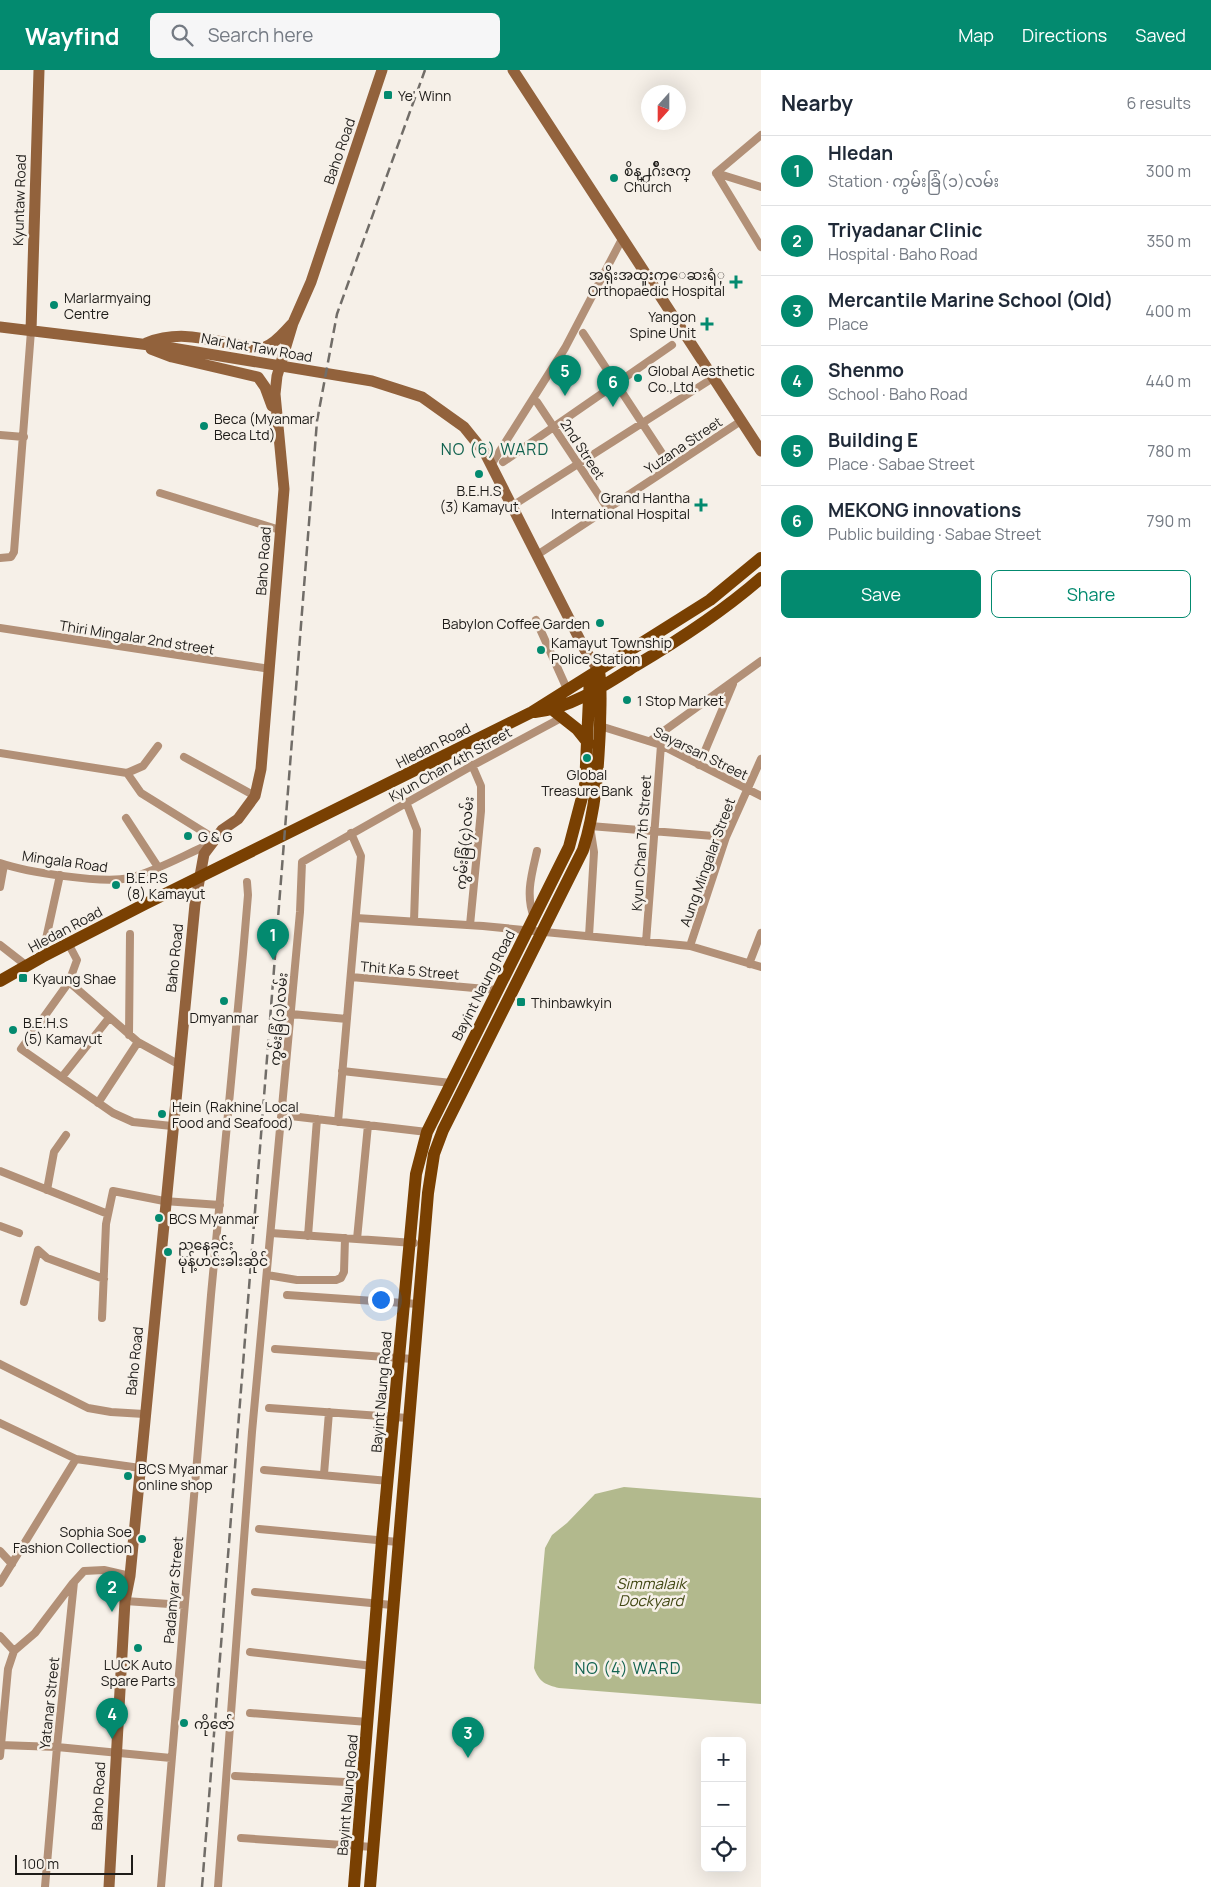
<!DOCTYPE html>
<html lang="en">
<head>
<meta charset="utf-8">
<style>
  body { margin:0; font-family:Manrope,"Noto Sans Myanmar",sans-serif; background:#f6f6f7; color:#1f2937 }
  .controls { position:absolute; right:15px; bottom:15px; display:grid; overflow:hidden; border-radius:8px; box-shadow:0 5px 20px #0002 }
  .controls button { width:45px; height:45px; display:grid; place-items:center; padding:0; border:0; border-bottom:1px solid #e0e1e3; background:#fff; color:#1f2937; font:25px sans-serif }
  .compass { position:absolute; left:641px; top:15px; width:45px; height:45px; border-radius:50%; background:#fff; box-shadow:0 5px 20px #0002; rotate:201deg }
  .scale { position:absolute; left:15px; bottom:12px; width:118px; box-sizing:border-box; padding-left:5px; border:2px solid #1e1c19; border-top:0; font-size:14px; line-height:18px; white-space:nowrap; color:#1e1c19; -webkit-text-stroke:4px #f6f0e8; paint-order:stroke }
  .you { position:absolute; left:380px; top:1229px; width:18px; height:18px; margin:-12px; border:4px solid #fff; border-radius:50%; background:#1a73e8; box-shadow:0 0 0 8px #1a73e833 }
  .badge { display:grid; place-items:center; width:32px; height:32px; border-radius:50%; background:#038a6f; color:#fff; font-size:16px; font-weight:700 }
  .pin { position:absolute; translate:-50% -41px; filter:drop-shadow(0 1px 2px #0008) }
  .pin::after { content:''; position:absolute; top:26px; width:18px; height:15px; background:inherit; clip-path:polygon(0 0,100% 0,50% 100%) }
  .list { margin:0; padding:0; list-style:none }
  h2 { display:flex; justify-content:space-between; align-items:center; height:65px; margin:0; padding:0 20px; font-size:21px }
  h2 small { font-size:16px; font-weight:400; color:#747a83 }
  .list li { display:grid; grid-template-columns:32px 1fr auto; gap:15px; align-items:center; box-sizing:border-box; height:70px; padding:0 20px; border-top:1px solid #e0e1e3 }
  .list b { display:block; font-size:19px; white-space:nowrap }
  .list p { margin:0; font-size:16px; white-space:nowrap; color:#747a83 }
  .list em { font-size:16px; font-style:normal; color:#747a83 }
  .actions { display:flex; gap:10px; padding:15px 20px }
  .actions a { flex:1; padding:11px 0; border:1px solid #038a6f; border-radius:8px; text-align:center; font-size:18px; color:#038a6f }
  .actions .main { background:#038a6f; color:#fff }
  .icon { flex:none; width:28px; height:28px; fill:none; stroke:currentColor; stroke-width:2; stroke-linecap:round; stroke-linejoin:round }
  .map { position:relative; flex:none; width:761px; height:1817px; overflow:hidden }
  header { display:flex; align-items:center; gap:30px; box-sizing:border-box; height:70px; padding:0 25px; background:#038a6f; color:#fff }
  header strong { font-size:24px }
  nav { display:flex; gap:28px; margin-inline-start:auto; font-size:18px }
  .search { width:350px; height:45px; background:#f6f6f7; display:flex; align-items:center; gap:12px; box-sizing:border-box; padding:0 18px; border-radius:8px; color:#747a83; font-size:19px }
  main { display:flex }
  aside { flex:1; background:#fff }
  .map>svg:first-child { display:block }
  .water { fill:#b2b98d }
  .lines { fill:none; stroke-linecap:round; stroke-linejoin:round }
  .street { stroke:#b29077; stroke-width:8 }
  .secondary { stroke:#92623c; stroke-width:11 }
  .primary { stroke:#794002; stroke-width:12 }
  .rail { stroke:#716d68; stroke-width:2.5; stroke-dasharray:10 5; stroke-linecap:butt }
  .poi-dot { fill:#038a6f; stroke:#f6f0e8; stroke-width:2 }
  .labels { text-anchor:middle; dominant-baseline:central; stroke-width:5; stroke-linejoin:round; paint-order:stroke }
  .poi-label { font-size:14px; fill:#1e1c19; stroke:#f6f0e8; text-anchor:start }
  .street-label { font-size:14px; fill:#1e1c19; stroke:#f6f0e8 }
  .water-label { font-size:15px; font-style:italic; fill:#414713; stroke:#f6f0e8 }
  .quarter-label { font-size:16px; letter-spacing:1px; fill:#126350; stroke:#f6f0e8 }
</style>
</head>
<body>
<header>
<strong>Wayfind</strong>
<div class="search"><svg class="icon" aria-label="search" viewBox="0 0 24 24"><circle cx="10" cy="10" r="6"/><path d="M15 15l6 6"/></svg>Search here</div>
<nav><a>Map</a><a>Directions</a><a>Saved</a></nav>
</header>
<main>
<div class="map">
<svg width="761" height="1817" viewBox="0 0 761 1817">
  <rect width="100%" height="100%" fill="#f6f0e8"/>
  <!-- water -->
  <path class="water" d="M624 1417 761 1428V1634L559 1618C546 1615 539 1612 534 1598L545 1478 552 1465 567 1453 595 1424Z"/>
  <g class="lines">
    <!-- street -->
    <path class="street" d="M761 65 716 103 761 177
      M716 103 761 117
      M583 263 671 397
      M537 332 608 439
      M0 365 24 367
      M503 392 672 275
      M491 395 565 278 622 169
      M160 423 280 460
      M512 436 713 308
      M537 485 741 351
      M0 488 11 487 14 482 31 261
      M536 550 567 619
      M0 558 270 599
      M600 656 661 675 761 726
      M650 671 761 591
      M0 683 127 703
      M184 687 255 726
      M699 695 733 614
      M127 703 141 723 215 769
      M127 703 143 696 158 676
      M406 732 417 760 414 851
      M126 748 158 797
      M0 793C26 802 103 814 129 808 157 801 184 785 210 774
      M0 817 4 795
      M534 847C525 825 532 803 537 781
      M356 848 483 856 690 876 761 897
      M470 855 481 741V716L472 695
      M589 866 594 782 590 756 726 767
      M646 872 661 675
      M68 873 77 890 69 912 21 979 113 1043 133 1052 172 1056
      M0 875 27 896
      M690 876 726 767 761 689
      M42 887 60 805
      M749 894 761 863
      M351 907 497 920
      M69 912 138 972 178 994
      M291 944 347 949
      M129 965 130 864
      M342 1001 451 1013
      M62 1007 109 948
      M98 1033 138 972
      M282 1045 427 1062
      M338 1052 361 786 351 763
      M0 1101 108 1144
      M47 1120 54 1082 66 1065
      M0 1156 19 1163
      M271 1163 414 1173
      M308 1166 317 1049
      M357 1169 368 1055
      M38 1180 47 1188 104 1209
      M267 1205 297 1210H336L341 1208 344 1202 345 1168
      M287 1225 418 1234
      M24 1232 38 1180
      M102 1248 106 1154 113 1121 164 1131 220 1135
      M275 1279 413 1289
      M0 1294 88 1338 111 1342 144 1344
      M269 1338 408 1348
      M0 1353 76 1389 140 1398
      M264 1400 389 1411
      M324 1404 329 1342
      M259 1459 398 1472
      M0 1481 12 1494
      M0 1513 76 1389
      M255 1522 392 1535
      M125 1531 184 1535
      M0 1566 14 1581 8 1599 0 1686
      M14 1581 35 1563 73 1513
      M250 1582 373 1596
      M250 1643 368 1652
      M0 1675 57 1677 171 1688
      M235 1706 363 1713
      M241 1768 373 1777
      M45 1817 57 1677 74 1512 84 1501 104 1500 130 1506
      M161 1817 211 1225 243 884 248 825 247 812
      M218 1817 252 1362 300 842 302 792 468 698 563 647"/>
    <!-- secondary -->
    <path class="secondary" d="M513 0 761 381
      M0 257 166 277 372 311 422 327 464 357 485 383 585 580 599 601
      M31 261 39 0
      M146 273C179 260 205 269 238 275 246 276 257 279 265 277 276 273 284 262 292 254
      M151 279 172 287 258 307 265 317 272 336
      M109 1817 125 1531 130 1506 195 834 204 784 222 760 238 749 255 726 261 699 284 419 275 324 277 306 293 253 311 212 382 0"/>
    <!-- primary -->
    <path class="primary" d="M553 640 577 659 589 674
      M535 642C571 638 605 615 635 596 679 570 722 542 761 508
      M0 911 42 887 145 834 532 642 710 530 761 488
      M354 1817 382 1470 416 1104 427 1062 569 777 585 716 590 606
      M370 1817 428 1123 434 1084 443 1060 583 780C596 739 598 700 600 658 600 639 602 620 599 601"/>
    <!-- rail -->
    <path class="rail" d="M202 1817 317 351 337 244 425 0"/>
  </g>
  <!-- markers -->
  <g class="poi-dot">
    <rect x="383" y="20" width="10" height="10" rx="2.5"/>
    <circle cx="614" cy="108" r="5"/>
    <path d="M733.5 204.5h5v5h5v5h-5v5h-5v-5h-5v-5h5z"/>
    <circle cx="54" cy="235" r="5"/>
    <path d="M704.5 246.5h5v5h5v5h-5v5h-5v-5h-5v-5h5z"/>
    <circle cx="638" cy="308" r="5"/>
    <circle cx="204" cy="356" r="5"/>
    <circle cx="479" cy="404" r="5"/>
    <path d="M698.5 427.5h5v5h5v5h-5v5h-5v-5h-5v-5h5z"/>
    <circle cx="600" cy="553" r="5"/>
    <circle cx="541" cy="580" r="5"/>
    <circle cx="627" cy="630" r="5"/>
    <circle cx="587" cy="688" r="5"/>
    <circle cx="188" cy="766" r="5"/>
    <circle cx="116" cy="815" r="5"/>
    <rect x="18" y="903" width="10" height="10" rx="2.5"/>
    <circle cx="224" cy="931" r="5"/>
    <rect x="516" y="927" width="10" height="10" rx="2.5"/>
    <circle cx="13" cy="960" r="5"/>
    <circle cx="162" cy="1044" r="5"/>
    <circle cx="159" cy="1148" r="5"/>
    <circle cx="168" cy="1182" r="5"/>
    <circle cx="128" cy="1406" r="5"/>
    <circle cx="142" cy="1469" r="5"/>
    <circle cx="138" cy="1578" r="5"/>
    <circle cx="184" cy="1653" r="5"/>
  </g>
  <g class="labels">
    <!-- poi labels -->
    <g class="poi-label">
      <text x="398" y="25">Ye' Winn</text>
      <text x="624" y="100">စိန္႕ဂ်ိဳးဇက္<tspan x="624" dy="16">Church</tspan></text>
      <text x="725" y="204" text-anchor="end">အရိုးအထူးကုေဆးရံု<tspan x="725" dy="16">Orthopaedic Hospital</tspan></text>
      <text x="64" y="227">Marlarmyaing<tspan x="64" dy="16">Centre</tspan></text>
      <text x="696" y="246" text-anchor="end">Yangon<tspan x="696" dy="16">Spine Unit</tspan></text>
      <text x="648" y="300">Global Aesthetic<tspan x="648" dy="16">Co.,Ltd.</tspan></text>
      <text x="214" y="348">Beca (Myanmar<tspan x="214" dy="16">Beca Ltd)</tspan></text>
      <text x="479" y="420" text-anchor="middle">B.E.H.S<tspan x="479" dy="16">(3) Kamayut</tspan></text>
      <text x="690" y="427" text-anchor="end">Grand Hantha<tspan x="690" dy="16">International Hospital</tspan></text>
      <text x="590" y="553" text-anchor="end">Babylon Coffee Garden</text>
      <text x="551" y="572">Kamayut Township<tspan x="551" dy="16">Police Station</tspan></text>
      <text x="637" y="630">1 Stop Market</text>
      <text x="587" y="704" text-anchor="middle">Global<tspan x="587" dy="16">Treasure Bank</tspan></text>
      <text x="198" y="766">G &amp; G</text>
      <text x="126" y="807">B.E.P.S<tspan x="126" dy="16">(8) Kamayut</tspan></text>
      <text x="33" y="908">Kyaung Shae</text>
      <text x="531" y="932">Thinbawkyin</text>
      <text x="224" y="947" text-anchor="middle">Dmyanmar</text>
      <text x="23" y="952">B.E.H.S<tspan x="23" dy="16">(5) Kamayut</tspan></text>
      <text x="172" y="1036">Hein (Rakhine Local<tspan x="172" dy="16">Food and Seafood)</tspan></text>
      <text x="169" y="1148">BCS Myanmar</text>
      <text x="178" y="1174">ညနေခင်း<tspan x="178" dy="16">မုန့်ဟင်းခါးဆိုင်</tspan></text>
      <text x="138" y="1398">BCS Myanmar<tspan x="138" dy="16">online shop</tspan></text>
      <text x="132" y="1461" text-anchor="end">Sophia Soe<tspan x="132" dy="16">Fashion Collection</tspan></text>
      <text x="138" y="1594" text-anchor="middle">LUCK Auto<tspan x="138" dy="16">Spare Parts</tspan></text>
      <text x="194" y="1653">ကိုဇော်</text>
    </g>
    <!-- street labels -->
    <g class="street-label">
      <text transform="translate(339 81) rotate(-71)">Baho Road</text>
      <text transform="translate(19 130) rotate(-88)">Kyuntaw Road</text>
      <text transform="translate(257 277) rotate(10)">Nar Nat Taw Road</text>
      <text transform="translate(683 375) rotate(-34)">Yuzana Street</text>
      <text transform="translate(583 379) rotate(57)">2nd Street</text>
      <text transform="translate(263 491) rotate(-86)">Baho Road</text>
      <text transform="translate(137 567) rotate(9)">Thiri Mingalar 2nd street</text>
      <text transform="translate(433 675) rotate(-27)">Hledan Road</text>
      <text transform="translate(701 683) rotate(26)">Sayarsan Street</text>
      <text transform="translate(450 694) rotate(-29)">Kyun Chan 4th Street</text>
      <text transform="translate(464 773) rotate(-85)">ကွမ်းခြံ(၄)လမ်း</text>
      <text transform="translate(641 773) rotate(-86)">Kyun Chan 7th Street</text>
      <text transform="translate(65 791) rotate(8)">Mingala Road</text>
      <text transform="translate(707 792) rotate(-70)">Aung Mingalar Street</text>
      <text transform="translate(65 859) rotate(-28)">Hledan Road</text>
      <text transform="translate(174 888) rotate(-84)">Baho Road</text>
      <text transform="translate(410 900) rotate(5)">Thit Ka 5 Street</text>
      <text transform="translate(483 915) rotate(-63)">Bayint Naung Road</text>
      <text transform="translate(278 949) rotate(-85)">ကွမ်းခြံ(၁)လမ်း</text>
      <text transform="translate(134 1291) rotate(-84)">Baho Road</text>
      <text transform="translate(381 1322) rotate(-85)">Bayint Naung Road</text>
      <text transform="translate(173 1520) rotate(-85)">Padamyar Street</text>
      <text transform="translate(49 1633) rotate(-84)">Yatanar Street</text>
      <text transform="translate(347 1725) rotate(-85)">Bayint Naung Road</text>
      <text transform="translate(98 1726) rotate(-87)">Baho Road</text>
    </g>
    <!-- water labels -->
    <g class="water-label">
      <text x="651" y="1513">Simmalaik<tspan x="651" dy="17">Dockyard</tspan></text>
    </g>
    <!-- quarter labels -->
    <g class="quarter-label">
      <text x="495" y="379">NO (6) WARD</text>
      <text x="628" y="1598">NO (4) WARD</text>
    </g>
  </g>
</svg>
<div class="controls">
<button>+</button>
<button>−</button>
<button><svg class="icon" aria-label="locate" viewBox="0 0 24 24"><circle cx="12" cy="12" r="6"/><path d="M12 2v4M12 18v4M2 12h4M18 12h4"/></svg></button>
</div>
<svg class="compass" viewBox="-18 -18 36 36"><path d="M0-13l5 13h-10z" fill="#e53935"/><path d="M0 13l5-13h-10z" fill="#747a83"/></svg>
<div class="scale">100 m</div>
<div class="you"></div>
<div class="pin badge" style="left:273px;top:890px">1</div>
<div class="pin badge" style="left:112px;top:1542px">2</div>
<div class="pin badge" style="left:468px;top:1688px">3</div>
<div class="pin badge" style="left:112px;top:1669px">4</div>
<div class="pin badge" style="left:565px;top:326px">5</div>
<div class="pin badge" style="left:613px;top:337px">6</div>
</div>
<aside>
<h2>Nearby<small>6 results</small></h2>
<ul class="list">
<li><span class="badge">1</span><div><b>Hledan</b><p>Station · ကွမ်းခြံ(၁)လမ်း</p></div><em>300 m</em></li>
<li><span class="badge">2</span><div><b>Triyadanar Clinic</b><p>Hospital · Baho Road</p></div><em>350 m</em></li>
<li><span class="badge">3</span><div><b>Mercantile Marine School (Old)</b><p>Place</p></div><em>400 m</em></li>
<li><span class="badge">4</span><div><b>Shenmo</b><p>School · Baho Road</p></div><em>440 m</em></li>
<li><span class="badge">5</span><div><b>Building E</b><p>Place · Sabae Street</p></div><em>780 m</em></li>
<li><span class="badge">6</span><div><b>MEKONG innovations</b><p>Public building · Sabae Street</p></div><em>790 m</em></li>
</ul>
<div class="actions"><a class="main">Save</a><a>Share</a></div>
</aside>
</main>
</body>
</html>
